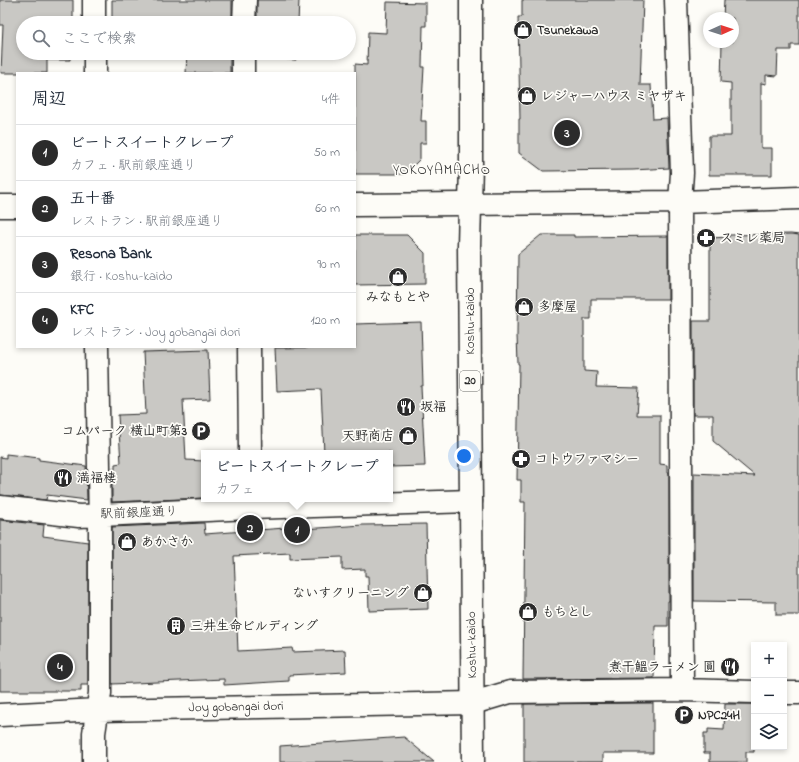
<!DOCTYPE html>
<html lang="ja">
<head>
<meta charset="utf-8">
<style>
  body { margin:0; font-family:"Indie Flower","Klee One",sans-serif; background:#f6f6f7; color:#1f2937 }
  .controls { position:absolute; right:12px; bottom:12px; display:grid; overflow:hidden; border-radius:0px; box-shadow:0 2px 6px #0003 }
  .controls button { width:36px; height:36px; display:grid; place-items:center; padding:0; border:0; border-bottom:1px solid #e0e1e3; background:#fff; color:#1f2937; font:20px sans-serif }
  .compass { position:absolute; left:703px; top:12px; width:36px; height:36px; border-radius:50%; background:#fff; box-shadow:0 2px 6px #0003; rotate:87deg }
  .you { position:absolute; left:464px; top:456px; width:14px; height:14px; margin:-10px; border:3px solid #fff; border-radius:50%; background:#1a73e8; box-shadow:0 0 0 6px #1a73e833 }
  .badge { display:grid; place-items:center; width:26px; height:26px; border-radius:50%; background:#2b2b2b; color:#fff; font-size:13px; font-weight:700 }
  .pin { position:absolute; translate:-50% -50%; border:2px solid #fff; box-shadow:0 1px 4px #0006 }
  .popup { position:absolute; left:201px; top:450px; width:192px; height:52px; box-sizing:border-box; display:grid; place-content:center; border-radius:0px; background:#fff; filter:drop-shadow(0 1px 3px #0005); font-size:13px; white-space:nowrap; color:#747a83 }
  .popup b { font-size:15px; color:#1f2937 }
  .popup::after { content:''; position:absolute; left:50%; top:100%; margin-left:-8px; border:8px solid transparent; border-top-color:#fff }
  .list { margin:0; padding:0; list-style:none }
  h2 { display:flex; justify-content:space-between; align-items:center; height:52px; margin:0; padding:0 16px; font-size:17px }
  h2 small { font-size:13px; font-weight:400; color:#747a83 }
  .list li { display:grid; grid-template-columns:26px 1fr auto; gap:12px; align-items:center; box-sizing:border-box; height:56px; padding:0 16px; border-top:1px solid #e0e1e3 }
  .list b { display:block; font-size:15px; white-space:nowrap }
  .list p { margin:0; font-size:13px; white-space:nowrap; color:#747a83 }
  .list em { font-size:13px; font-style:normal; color:#747a83 }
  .icon { flex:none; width:22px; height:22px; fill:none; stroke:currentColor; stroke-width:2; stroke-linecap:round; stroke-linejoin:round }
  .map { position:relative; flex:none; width:799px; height:762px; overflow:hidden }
  .search { position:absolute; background:#fff; box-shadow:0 2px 6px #0003; left:16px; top:16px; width:340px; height:44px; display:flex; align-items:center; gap:10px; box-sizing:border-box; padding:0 14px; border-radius:22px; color:#747a83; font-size:15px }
  .panel { position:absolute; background:#fff; box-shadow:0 2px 6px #0003; left:16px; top:72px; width:340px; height:276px; border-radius:0px }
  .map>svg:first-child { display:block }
  .building { fill:#c9c8c4; stroke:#2b2b2b }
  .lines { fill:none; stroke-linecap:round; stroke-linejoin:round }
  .minor-casing { stroke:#2b2b2b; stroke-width:25 }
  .highway-casing { stroke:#2b2b2b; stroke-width:25 }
  .minor { stroke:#fdfcf7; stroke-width:22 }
  .highway { stroke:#fdfcf7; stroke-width:22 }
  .labels { text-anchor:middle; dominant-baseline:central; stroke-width:3.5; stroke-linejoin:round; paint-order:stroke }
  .shield { fill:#fdfcf7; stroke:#6a6a68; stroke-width:1 }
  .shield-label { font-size:12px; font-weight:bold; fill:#2b2b2b }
  .poi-label { font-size:13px; font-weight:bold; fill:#2b2b2b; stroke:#fdfcf7; text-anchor:start }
  .street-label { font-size:13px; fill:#2b2b2b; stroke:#fdfcf7 }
  .neighbourhood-label { font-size:14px; letter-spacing:1px; fill:#2b2b2b; stroke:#fdfcf7 }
</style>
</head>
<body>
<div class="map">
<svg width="799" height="762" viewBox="0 0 799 762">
  <rect width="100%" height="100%" fill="#fdfcf7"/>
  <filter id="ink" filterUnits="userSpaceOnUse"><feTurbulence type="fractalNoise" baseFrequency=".025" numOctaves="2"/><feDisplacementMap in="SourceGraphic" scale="8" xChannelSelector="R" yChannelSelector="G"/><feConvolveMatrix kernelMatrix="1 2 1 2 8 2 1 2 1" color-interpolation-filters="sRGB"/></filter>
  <g filter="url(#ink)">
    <!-- building -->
    <path class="building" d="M0 0H73V23H23V53H70V60H47V73H1L3 25H0Z
      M112 0H232V23L112 22Z
      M257 0H299L298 23H257Z
      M522 0H643L640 85H651L653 119 667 118 669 168 633 170 543 171 519 153V119H520L518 17H522Z
      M724 0H799V45H791V50H778L777 76 766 75V84L761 83V148H772V175H709V136H731V83L721 82 722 42H733V18H723Z
      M387 2 426 3V26H423L422 67H424L421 121H426V143H420V159L405 174H355V64L367 65 368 32 386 33Z
      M187 53H230V73H186Z
      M256 53H296V60L256 58Z
      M791 234 799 235V615H776V602L694 601V473L755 476 713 441V415H693V321H710V238L729 237V235Z
      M355 235H407L425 253V284L355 285Z
      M541 235H574V237L668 236V299H591V319H584V371L597 372 596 387 639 388 637 415H660V464L667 465V472H669V601H668V626H655L654 678 523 679 525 502H521V480H517L519 364H518L517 335 518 254Z
      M421 322 423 386H421L425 466 390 467V453H324L321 389 277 391 275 348 355 347V324Z
      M208 350 210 399 183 400 186 460 204 461V498L112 502V469H115V464L121 463 118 415 146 414 143 352Z
      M6 454 39 458V460L86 466 87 500 47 495 46 500 0 495V457L6 458Z
      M0 520 44 525 43 536 88 542V685H81V691H0Z
      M204 523 205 534 285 528H304V529L363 525 426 524 428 609 369 611 368 576H365V569L342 570V557L290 559V553L234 556 238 651 292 648 293 652 345 650 346 672 289 675V681L224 685V679L112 684V527Z
      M653 703V753H603V762H524V704Z
      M725 704H754V752H746V762H710V753H704V733H708V729L724 730Z
      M404 737 434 762H280V746Z"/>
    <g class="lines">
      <!-- minor casing -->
      <g class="minor-casing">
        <path id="minor" d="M94 0V23
          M676 0 682 173 680 202 682 690
          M244 23 245 0
          M95 53V73
          M243 73V53
          M355 205 680 202 799 198
          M0 206H17
          M249 347 250 453
          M0 507 79 516 250 508 471 501
          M784 693H799
          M0 715 98 710 473 703 510 692 682 690 754 692
          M94 762V733L100 693V528L97 347"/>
      </g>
      <!-- highway casing -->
      <g class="highway-casing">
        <path id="highway" d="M471 0V164L469 246 473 762"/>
      </g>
      <!-- minor -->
      <use href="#minor" class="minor"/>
      <!-- highway -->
      <use href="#highway" class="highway"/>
    </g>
  </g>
  <!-- icons -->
  <defs>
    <g id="shop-disc" transform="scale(1)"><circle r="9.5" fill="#2b2b2b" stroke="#fdfcf7"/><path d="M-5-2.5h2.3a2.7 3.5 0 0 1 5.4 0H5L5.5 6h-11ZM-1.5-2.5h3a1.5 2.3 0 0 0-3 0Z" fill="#fff"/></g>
    <g id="pharmacy-disc" transform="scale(1)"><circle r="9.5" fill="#2b2b2b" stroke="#fdfcf7"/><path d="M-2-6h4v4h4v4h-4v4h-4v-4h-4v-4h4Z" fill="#fff"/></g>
    <g id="restaurant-disc" transform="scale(1)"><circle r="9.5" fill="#2b2b2b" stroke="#fdfcf7"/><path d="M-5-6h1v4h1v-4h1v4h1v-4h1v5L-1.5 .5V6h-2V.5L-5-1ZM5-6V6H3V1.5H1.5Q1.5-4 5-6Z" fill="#fff"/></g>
    <g id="parking-disc" transform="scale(1)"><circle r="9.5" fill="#2b2b2b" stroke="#fdfcf7"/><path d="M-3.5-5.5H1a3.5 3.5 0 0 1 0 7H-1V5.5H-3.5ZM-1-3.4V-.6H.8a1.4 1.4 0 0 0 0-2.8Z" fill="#fff"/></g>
    <g id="building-disc" transform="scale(1)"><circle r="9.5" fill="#2b2b2b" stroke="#fdfcf7"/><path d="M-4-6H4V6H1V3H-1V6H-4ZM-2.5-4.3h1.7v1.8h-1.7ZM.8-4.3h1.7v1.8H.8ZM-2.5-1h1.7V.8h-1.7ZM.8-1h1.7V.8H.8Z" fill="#fff"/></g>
  </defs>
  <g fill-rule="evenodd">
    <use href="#shop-disc" x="523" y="30"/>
    <use href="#shop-disc" x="527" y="96"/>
    <use href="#pharmacy-disc" x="706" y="238"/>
    <use href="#shop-disc" x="398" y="277"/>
    <use href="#shop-disc" x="524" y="307"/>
    <use href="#restaurant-disc" x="406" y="407"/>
    <use href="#parking-disc" x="201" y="431"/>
    <use href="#shop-disc" x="408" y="436"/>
    <use href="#pharmacy-disc" x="521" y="459"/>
    <use href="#restaurant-disc" x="63" y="478"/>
    <use href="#shop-disc" x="127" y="542"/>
    <use href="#shop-disc" x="423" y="593"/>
    <use href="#shop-disc" x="528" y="612"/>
    <use href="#building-disc" x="176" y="626"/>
    <use href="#restaurant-disc" x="730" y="667"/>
    <use href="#parking-disc" x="684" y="715"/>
  </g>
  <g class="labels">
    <!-- shield labels -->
    <rect class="shield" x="460" y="371" width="20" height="20" rx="3"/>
    <g class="shield-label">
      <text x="470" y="381">20</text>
    </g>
    <!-- poi labels -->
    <g class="poi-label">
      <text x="537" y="30">Tsunekawa</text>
      <text x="541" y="96">レジャーハウス ミヤザキ</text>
      <text x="720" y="238">スミレ薬局</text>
      <text x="398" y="297" text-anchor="middle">みなもとや</text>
      <text x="538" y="307">多摩屋</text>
      <text x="420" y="407">坂福</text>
      <text x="187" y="431" text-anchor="end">コムパーク 横山町第3</text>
      <text x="394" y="436" text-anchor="end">天野商店</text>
      <text x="535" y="459">コトウファマシー</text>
      <text x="77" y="478">満福棲</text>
      <text x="141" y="542">あかさか</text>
      <text x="409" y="593" text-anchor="end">ないすクリーニング</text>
      <text x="542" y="612">もちとし</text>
      <text x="190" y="626">三井生命ビルディング</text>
      <text x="716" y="667" text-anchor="end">煮干鰮ラーメン 圓</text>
      <text x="698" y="715">NPC24H</text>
    </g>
    <!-- street labels -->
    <g class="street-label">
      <text transform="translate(470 321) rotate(-90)">Koshu-kaido</text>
      <text transform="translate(139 513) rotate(-2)">駅前銀座通り</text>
      <text transform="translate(472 645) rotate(-91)">Koshu-kaido</text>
      <text transform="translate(236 707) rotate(-1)">Joy gobangai dori</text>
    </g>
    <!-- neighbourhood labels -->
    <g class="neighbourhood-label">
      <text x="442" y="170">YOKOYAMACHO</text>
    </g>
  </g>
</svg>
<div class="controls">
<button>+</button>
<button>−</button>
<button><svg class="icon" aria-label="layers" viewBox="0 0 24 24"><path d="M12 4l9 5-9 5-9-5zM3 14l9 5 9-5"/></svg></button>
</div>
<svg class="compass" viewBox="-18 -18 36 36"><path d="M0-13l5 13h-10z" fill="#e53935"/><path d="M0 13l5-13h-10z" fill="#747a83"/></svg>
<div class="you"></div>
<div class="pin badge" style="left:297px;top:530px">1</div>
<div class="popup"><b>ビートスイートクレープ</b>カフェ</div>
<div class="pin badge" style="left:250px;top:528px">2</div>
<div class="pin badge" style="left:567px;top:133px">3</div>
<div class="pin badge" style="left:60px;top:667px">4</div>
<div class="search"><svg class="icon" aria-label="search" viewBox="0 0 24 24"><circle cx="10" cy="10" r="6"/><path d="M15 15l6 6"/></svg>ここで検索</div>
<section class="panel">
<h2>周辺<small>4件</small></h2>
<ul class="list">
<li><span class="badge">1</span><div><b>ビートスイートクレープ</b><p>カフェ · 駅前銀座通り</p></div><em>50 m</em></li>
<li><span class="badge">2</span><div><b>五十番</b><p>レストラン · 駅前銀座通り</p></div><em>60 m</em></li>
<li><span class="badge">3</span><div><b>Resona Bank</b><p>銀行 · Koshu-kaido</p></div><em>90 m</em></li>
<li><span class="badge">4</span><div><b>KFC</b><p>レストラン · Joy gobangai dori</p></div><em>120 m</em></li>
</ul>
</section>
</div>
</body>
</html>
